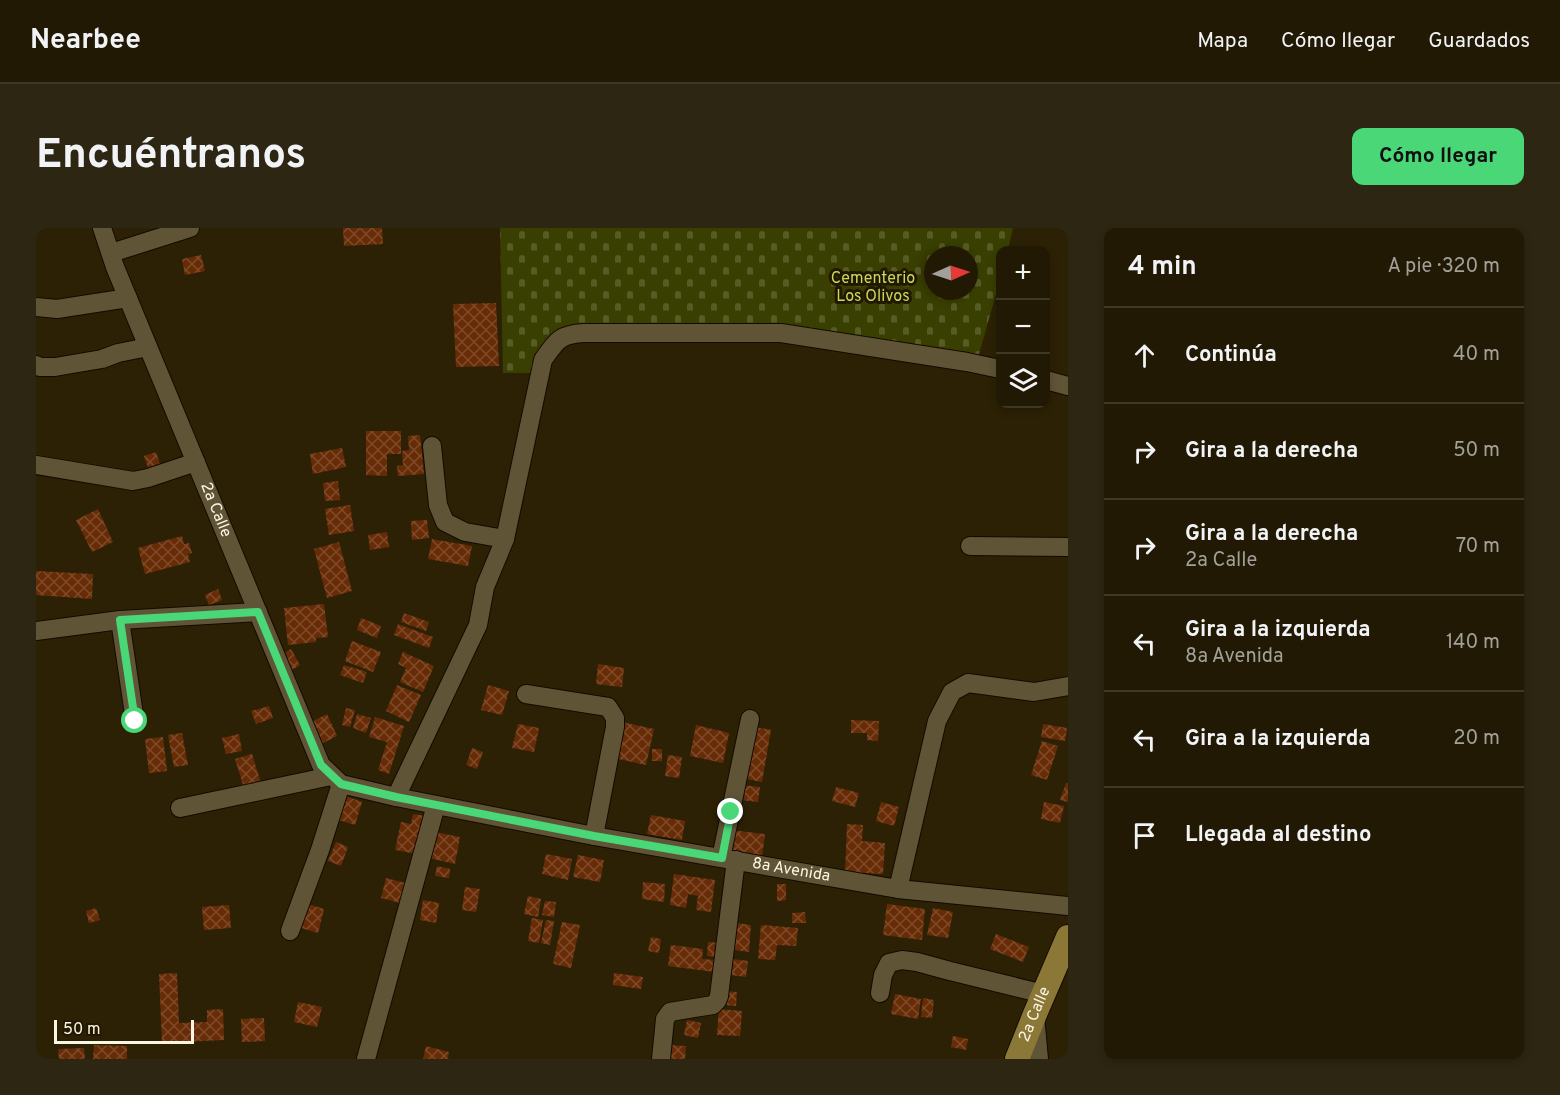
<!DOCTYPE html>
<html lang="es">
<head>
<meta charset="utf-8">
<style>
  body { margin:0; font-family:Overpass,sans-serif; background:#2d2612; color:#f1f3f6 }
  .controls { position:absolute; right:18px; top:18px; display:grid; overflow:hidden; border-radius:12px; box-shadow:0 3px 9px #0003 }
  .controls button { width:54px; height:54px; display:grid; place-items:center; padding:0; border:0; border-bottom:2px solid #3e3825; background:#211903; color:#f1f3f6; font:30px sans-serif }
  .compass { position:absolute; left:888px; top:18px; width:54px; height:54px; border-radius:50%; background:#211903; box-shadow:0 3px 9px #0003; rotate:87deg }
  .scale { position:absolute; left:18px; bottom:15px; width:140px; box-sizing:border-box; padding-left:6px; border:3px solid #fbf5e4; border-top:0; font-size:16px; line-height:21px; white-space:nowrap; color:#fbf5e4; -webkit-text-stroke:4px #221800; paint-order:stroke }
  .stop { position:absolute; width:18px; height:18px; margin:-14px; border:4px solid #49d778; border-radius:50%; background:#fff }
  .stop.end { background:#49d778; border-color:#fff; box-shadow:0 2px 6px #0008 }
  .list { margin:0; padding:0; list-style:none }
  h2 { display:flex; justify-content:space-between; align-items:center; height:78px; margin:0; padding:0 24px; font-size:26px }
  h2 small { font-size:20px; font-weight:400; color:#a2a09a }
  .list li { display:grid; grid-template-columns:39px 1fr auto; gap:18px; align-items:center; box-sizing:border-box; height:96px; padding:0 24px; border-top:2px solid #3e3825 }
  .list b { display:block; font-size:22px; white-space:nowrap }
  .list p { margin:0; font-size:20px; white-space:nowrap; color:#a2a09a }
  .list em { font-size:20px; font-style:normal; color:#a2a09a }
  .icon { flex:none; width:33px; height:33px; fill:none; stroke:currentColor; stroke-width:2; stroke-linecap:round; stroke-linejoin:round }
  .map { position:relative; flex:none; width:1032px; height:831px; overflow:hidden; border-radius:12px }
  header { display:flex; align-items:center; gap:36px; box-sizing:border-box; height:84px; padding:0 30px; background:#211903; border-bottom:2px solid #3e3825 }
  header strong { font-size:28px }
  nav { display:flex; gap:33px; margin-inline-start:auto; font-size:21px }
  .intro { display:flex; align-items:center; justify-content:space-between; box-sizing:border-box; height:144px; padding:0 36px }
  h1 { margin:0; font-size:42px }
  .button { padding:15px 27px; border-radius:12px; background:#49d778; color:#111; font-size:21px; font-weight:700 }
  main { display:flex; gap:36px; padding:0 36px }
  aside { flex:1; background:#211903; border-radius:12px; box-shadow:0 3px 9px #0003 }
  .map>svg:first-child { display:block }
  .cemetery { fill:url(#cemetery-stones); fill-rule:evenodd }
  .building { fill:url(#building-cross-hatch) }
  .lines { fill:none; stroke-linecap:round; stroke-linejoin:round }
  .minor-casing { stroke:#130b00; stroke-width:20 }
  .major-casing { stroke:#130b00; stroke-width:26 }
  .minor { stroke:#605437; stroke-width:18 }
  .major { stroke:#8b7736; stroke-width:24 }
  .route { stroke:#49d778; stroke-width:8 }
  .labels { text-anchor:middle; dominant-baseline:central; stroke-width:6; stroke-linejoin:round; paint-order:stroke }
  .park-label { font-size:16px; fill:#cada5b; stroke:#221800 }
  .street-label { font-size:16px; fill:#fbf5e4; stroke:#221800 }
</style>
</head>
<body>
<header>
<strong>Nearbee</strong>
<nav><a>Mapa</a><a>Cómo llegar</a><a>Guardados</a></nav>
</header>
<div class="intro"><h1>Encuéntranos</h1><a class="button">Cómo llegar</a></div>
<main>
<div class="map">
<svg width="1032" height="831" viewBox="0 0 1032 831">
  <defs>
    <pattern id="cemetery-stones" width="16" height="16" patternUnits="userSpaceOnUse" patternTransform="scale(1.5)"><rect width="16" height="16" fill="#393f00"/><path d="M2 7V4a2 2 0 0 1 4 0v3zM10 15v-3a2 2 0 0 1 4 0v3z" fill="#575b25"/></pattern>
    <pattern id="building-cross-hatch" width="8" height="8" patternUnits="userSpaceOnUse" patternTransform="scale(1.5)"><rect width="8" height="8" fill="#672b06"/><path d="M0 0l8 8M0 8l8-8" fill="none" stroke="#7e4a2a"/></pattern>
  </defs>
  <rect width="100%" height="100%" fill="#2c2104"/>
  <!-- cemetery -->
  <path class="cemetery" d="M464 0H977L972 22H964V52L939 140 673 102 516 110 495 145H467ZM897 27H933V63H897Z"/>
  <!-- building -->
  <path class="building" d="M307 0H346L347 16 308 18Z
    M165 27 169 43 149 47 146 31Z
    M460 75 463 138 420 139 417 76Z
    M330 203H365V226H351V248L330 247Z
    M384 207 388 246 362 248 361 238 367 237 366 223 373 222 372 208Z
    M306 220 310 239 277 246 274 226Z
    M120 224 124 236 112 240 108 228Z
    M302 253 304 272 289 273 287 255Z
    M314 277 318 303 293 307 289 281Z
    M62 281 77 314 56 324 40 292Z
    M391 292 393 310 376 312 375 293Z
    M351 304 353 319 334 322 332 307Z
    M146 308 148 316 153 315 156 325 152 326 154 334 109 346 102 320Z
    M396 311 436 318 432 338 392 331Z
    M303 314 316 363 291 370 278 321Z
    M0 343 57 346 56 371 0 367Z
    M182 361 186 372 173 377 169 367Z
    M288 376 292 409 280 410V414L252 417 248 380Z
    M368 385 393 394 390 403 365 394Z
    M325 390 345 398 341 410 321 402Z
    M362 396 397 409 393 420 358 407Z
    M316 413 345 424 337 444 309 433Z
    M255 421 264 437 253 444 244 427Z
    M367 424 398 438 387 464 364 454 370 440 362 436Z
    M562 436 588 440 586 459 560 456Z
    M308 437 331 444 327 455 304 447Z
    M361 457 385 467 373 494 350 483Z
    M452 457 473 463 466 487 445 482Z
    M233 478 237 490 220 496 215 483Z
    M310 480 319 482 314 499 306 497Z
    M291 486 301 508 283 517 273 495Z
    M321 486 335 490 330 505 317 500Z
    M339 489 368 498 353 546 342 542 351 514 333 509Z
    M815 492 843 493 842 513 831 512V505H815Z
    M586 494 618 501 610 537 578 530Z
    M482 496 503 500 498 524 476 520Z
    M1007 496 1031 500 1029 513 1005 509Z
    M660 497 693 505 687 535 654 528Z
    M714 498 735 502 726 554 705 550Z
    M146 505 152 537 138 539 132 507Z
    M203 506 206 523 190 526 186 510Z
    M127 509 131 543 113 545 109 511Z
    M1006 513 1022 518 1011 552 995 547Z
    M436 520 447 524 441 541 430 537Z
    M616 521H626V533H616Z
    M216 526 225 555 208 560 199 531Z
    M632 527 646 529 643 550 629 548Z
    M1030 555H1032V574L1024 572Z
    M705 557 724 559 722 574 704 572Z
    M800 559 823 565 819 579 796 573Z
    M310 568 326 574 319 597 303 592Z
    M845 574 863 579 858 598 840 593Z
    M1008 574 1028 578 1024 595 1005 591Z
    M377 586 390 588 381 626 359 622 365 594 375 596Z
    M615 587 649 593 646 612 611 606Z
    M811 596 827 597 826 613 849 615 847 646 809 644Z
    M695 602 729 606 726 629 692 624Z
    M399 604 424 609 419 636 393 630Z
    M300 614 312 619 305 638 292 633Z
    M510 626 536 631 532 652 506 646Z
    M542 627 568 632 564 654 537 649Z
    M401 638 414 641 413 650 399 648Z
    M638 646 679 652 675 684 660 682 662 668 652 666 650 680 634 677Z
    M350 650 373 656 368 676 345 670Z
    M607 654 629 656 628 674 606 671Z
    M741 656H750V672L741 673Z
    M429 659 444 661 440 684 426 682Z
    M492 668 505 671 502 689 488 686Z
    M387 672 403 675 400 695 384 692Z
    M509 673 520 674 518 689 506 687Z
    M272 676 288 681 282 705 265 700Z
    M851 676 889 681 886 712 847 707Z
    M193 677 195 700 168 702 166 679Z
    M60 680 64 692 53 695 50 683Z
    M897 680 917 684 912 710 891 707Z
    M769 684 770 695H756V685Z
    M496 690 507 692 503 715 492 713Z
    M510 692 518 693 514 717 505 715Z
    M526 694 544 697 535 740 517 736Z
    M693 694 715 697 713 724 691 721Z
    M725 697 762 700 760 718 741 717 739 732 722 731Z
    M960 706 993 719 987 734 954 721Z
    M615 709 625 711 623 725 612 723Z
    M672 714 684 715 683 729 671 728Z
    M635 717 667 721 666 731 680 732 679 744 632 738Z
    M696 731 712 733 710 749 694 747Z
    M141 745 143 795 171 794V782L187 781 188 812 126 815 123 746Z
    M578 745 607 749 605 761 577 757Z
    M689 763 701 764 700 778 688 777Z
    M859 766 885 771 882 791 855 786Z
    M887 770 898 772 896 790 885 789Z
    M262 774 286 779 281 799 258 794Z
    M683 781 706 783 704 808 681 807Z
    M228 790 229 813 206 814 205 791Z
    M651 792 665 795 662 810 648 807Z
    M917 808 932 811 930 822 915 819Z
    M58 817 91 818V831H57Z
    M634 817 650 818 649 831H632Z
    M390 818 413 824 412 831H387Z
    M48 820 49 831H23L22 821Z"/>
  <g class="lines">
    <!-- minor casing -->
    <g class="minor-casing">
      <g id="minor">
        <path id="s1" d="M66 0 79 39 285 537 305 556 360 569 558 608 862 661 1032 678"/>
        <path d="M75 25 154 0"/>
        <path d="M0 79 21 81 92 70"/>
        <path d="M0 137 4 139H19L66 131 82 125 112 119"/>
        <path d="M1010 152 1032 158"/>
        <path d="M396 218 402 277 409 294 429 304 469 311"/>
        <path d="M0 237 97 253 112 250 160 234"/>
        <path d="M934 318 1032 319"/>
        <path d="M84 392 99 493"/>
        <path d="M0 403 84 392 222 384"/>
        <path d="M490 466 572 479 579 490V499L558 608"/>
        <path d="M360 569 442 397 449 359 469 311 507 132C520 113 524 106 548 105H745L931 134 964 141"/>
        <path d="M144 580 295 548"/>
        <path d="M685 630 714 491"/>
        <path d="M862 661 901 493 916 464 932 455 998 464 1032 458"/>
        <path d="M254 703 284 622 305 556"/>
        <path d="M844 765 847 747 853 735 866 732 881 734 914 743 1008 766"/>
        <path d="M999 788 1003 831"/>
        <path d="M330 831 400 577"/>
        <path d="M625 831 629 791 634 784 677 777 681 773 683 768 700 632"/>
      </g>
    </g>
    <!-- major casing -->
    <g class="major-casing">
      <g id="major">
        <path id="s2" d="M981 831 999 786 1032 709"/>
      </g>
    </g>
    <!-- minor -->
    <use href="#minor" class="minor"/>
    <!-- major -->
    <use href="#major" class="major"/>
  </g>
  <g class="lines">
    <!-- route -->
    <path class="route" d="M99 493 84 392 222 384 285 537 305 556 360 569 558 608 686 630 695 584"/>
  </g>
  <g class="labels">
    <!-- park labels -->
    <g class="park-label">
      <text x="837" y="51">Cementerio<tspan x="837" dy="18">Los Olivos</tspan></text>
    </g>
    <!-- street labels -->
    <g class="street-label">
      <text stroke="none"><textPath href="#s1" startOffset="304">2a Calle</textPath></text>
      <text stroke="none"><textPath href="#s1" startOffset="1066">8a Avenida</textPath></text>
      <text stroke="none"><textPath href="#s2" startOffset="48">2a Calle</textPath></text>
    </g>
  </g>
</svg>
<div class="controls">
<button>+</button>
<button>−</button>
<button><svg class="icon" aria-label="layers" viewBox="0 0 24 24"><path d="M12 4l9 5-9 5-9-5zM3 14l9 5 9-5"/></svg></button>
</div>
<svg class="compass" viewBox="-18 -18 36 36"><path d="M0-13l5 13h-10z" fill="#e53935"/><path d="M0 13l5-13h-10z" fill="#a2a09a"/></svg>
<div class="scale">50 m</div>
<div class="stop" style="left:99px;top:493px"></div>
<div class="stop end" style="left:695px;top:584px"></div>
</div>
<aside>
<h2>4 min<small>A pie · 320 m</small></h2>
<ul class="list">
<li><svg class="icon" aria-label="ahead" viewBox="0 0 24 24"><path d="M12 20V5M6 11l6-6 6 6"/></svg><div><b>Continúa</b></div><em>40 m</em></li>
<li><svg class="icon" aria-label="right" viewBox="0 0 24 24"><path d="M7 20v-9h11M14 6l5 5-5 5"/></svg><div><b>Gira a la derecha</b></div><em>50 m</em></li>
<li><svg class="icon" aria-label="right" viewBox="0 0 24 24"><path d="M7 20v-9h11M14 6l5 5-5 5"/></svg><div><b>Gira a la derecha</b><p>2a Calle</p></div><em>70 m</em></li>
<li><svg class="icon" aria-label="left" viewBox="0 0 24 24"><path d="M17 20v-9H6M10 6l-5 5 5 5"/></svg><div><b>Gira a la izquierda</b><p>8a Avenida</p></div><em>140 m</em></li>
<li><svg class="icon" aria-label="left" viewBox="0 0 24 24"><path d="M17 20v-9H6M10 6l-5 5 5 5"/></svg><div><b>Gira a la izquierda</b></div><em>20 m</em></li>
<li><svg class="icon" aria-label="arrive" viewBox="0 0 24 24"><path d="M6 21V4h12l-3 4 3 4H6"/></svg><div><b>Llegada al destino</b></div></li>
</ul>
</aside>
</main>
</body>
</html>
